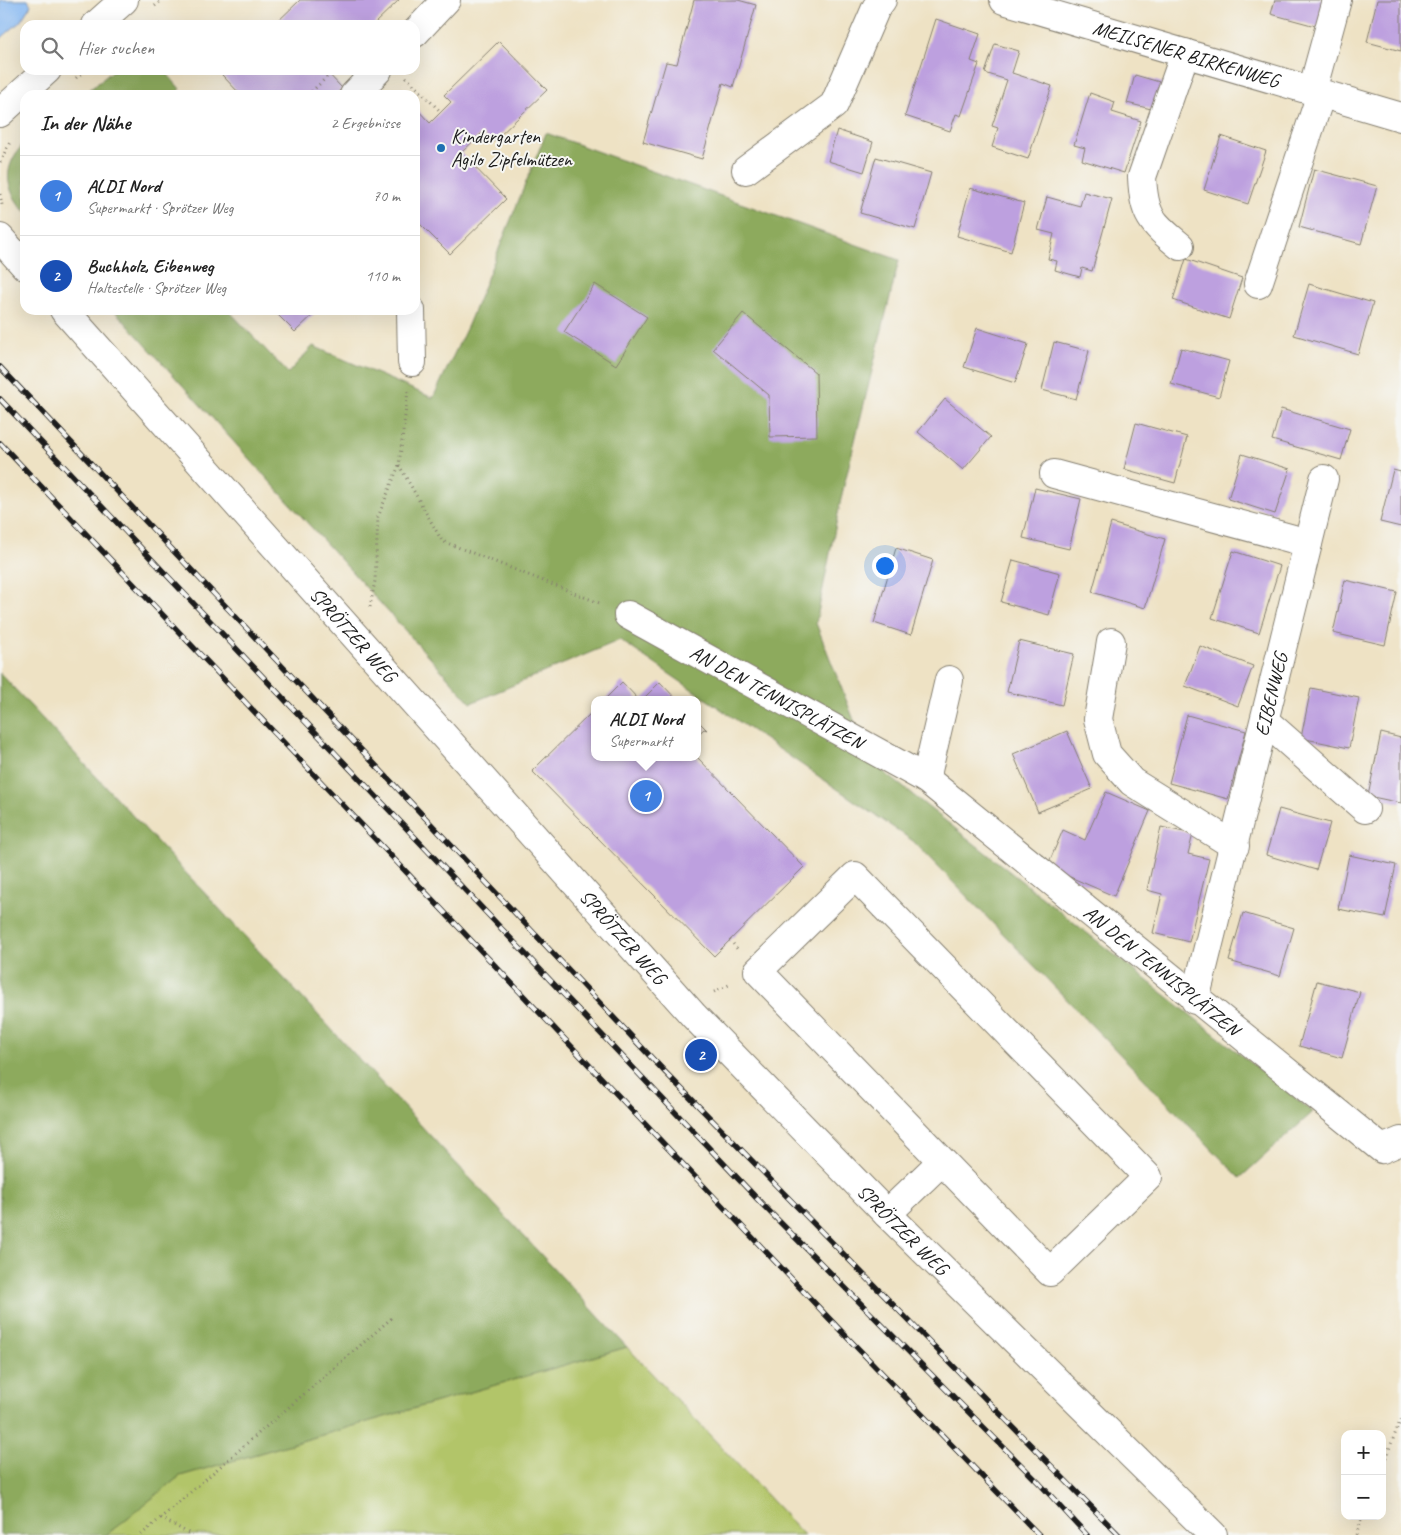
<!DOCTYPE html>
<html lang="de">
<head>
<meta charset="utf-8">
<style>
  body { margin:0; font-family:Caveat,sans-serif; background:#f6f6f6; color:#222 }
  .controls { position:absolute; right:15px; bottom:15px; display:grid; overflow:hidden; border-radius:10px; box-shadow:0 5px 20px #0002 }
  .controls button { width:45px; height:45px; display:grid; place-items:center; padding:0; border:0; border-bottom:1px solid #e0e0e0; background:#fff; color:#222; font:25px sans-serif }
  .you { position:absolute; left:884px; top:565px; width:18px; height:18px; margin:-12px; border:4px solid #fff; border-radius:50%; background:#1a73e8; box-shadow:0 0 0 8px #1a73e833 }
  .badge { display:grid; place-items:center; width:32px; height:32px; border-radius:50%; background:#1f6fb2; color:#fff; font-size:16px; font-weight:700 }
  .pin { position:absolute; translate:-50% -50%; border:2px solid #fff; box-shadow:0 1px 5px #0006 }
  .popup { position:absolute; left:591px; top:696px; width:110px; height:65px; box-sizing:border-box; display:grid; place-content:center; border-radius:10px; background:#fff; filter:drop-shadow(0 1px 4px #0005); font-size:16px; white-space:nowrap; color:#767676 }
  .popup b { font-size:19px; color:#222 }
  .popup::after { content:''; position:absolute; left:50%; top:100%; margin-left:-10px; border:10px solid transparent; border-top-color:#fff }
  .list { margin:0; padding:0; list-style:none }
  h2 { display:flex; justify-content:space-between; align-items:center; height:65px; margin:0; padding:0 20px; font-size:21px }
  h2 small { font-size:16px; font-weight:400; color:#767676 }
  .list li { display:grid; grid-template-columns:32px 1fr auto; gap:15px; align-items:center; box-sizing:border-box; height:80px; padding:0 20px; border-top:1px solid #e0e0e0 }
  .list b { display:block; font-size:19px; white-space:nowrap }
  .list p { margin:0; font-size:16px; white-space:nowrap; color:#767676 }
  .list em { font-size:16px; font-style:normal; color:#767676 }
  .icon { flex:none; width:28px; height:28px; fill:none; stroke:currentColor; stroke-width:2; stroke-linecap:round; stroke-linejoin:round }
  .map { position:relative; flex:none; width:1401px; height:1535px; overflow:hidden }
  .search { position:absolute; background:#fff; box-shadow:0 5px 20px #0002; left:20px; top:20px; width:400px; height:55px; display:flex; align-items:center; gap:12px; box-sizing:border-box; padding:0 18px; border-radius:15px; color:#767676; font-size:19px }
  .panel { position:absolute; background:#fff; box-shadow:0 5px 20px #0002; left:20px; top:90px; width:400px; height:225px; border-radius:15px }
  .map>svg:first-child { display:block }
  .green { fill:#b2c569; stroke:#677042 }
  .forest { fill:#8daa5d; stroke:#54633c }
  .water { fill:#85b8f3; stroke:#506a88 }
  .building { fill:#bda0df }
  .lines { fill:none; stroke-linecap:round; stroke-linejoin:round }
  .minor-casing { stroke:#857f70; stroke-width:30 }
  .path { stroke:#857f70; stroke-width:3; stroke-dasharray:1 4; stroke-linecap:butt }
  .minor { stroke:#fff; stroke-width:28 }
  .rail-casing { stroke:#1c1c1c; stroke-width:5.5 }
  .rail { stroke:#f6f6f2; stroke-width:4; stroke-dasharray:11; stroke-linecap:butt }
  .poi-dot { fill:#1f6fb2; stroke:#f6f6f2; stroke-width:2 }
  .labels { text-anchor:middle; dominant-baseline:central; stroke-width:4; stroke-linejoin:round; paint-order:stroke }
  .street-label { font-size:20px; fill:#1c1c1c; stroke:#f6f6f2 }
  .poi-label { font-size:20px; fill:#1c1c1c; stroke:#f6f6f2; text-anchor:start }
</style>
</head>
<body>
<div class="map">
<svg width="1401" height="1535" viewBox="0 0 1401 1535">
  <rect width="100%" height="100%" fill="#f6f6f2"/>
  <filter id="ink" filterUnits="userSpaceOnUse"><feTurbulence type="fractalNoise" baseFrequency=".02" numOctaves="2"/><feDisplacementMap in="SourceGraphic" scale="10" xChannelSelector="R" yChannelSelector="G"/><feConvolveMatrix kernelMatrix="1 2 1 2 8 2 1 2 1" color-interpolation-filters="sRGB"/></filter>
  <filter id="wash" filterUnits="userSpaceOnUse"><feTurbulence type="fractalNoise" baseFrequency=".0096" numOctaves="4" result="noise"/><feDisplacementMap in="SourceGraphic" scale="20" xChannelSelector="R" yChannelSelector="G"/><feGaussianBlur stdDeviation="1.12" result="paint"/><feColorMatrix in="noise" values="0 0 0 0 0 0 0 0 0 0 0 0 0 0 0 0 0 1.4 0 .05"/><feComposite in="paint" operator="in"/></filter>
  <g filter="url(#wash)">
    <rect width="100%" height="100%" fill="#eee2c4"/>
    <!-- green -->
    <path class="green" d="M627 1347 804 1535H106L180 1476Z"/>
    <!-- forest -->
    <path class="forest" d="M114 70H164L180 89 174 95H83Z
      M546 133 899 260 842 494 816 623 870 761 1313 1112 1240 1178 913 841 620 640 471 703 114 310H228L288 373 313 346 433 398 468 325Z
      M25 142V212C3 187 3 166 25 142Z
      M0 673 627 1347 180 1476 106 1535H0Z"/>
    <!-- water -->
    <path class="water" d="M0 0H28L31 5 20 22 0 39Z"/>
    <g id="blocks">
      <!-- building -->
      <path class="building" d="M300 0H399L373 25H274Z
        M694 0H738L756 5 733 87 723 83 702 159 643 142 666 62 677 64Z
        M1275 0H1327L1319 27 1271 14Z
        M1377 0H1401V51L1367 42Z
        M936 19 980 34 971 61 979 64 961 116 956 114 950 131 905 116Z
        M499 41 547 90 492 143 482 133 461 153 506 199 450 254 415 219V107L430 123 451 102 444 95Z
        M995 44 1019 51 1012 73 1052 86 1028 159 992 147 998 128 992 126 1007 80 985 73Z
        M227 70H325L342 88 336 95H241L222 75Z
        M1135 75 1163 83 1155 110 1127 103Z
        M1090 93 1115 102 1112 112 1141 121 1124 173 1082 160 1085 148 1074 145Z
        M837 130 873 142 864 172 828 161Z
        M1221 136 1266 151 1248 204 1204 190Z
        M876 157 931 173 915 229 860 213Z
        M1314 169 1377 186 1361 244 1299 227Z
        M970 188 1024 203 1011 252 957 236Z
        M1084 192 1112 199 1092 271 1082 268 1080 277 1055 270 1057 261 1048 259 1054 234 1038 230 1047 197 1080 206Z
        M1186 259 1242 278 1229 319 1173 300Z
        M595 284 647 317 616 365 564 332Z
        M1309 284 1373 303 1358 354 1294 335Z
        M273 310H318L295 332Z
        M743 313 816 373 817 436 770 437 769 395 713 349Z
        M977 328 1028 344 1015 383 964 367Z
        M1054 342 1089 351 1076 399 1042 390Z
        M1181 348 1229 361 1219 397 1171 384Z
        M945 399 991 437 963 470 918 432Z
        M1281 409 1350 429 1341 460 1272 440Z
        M1136 423 1187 437 1175 483 1124 469Z
        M1242 454 1290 469 1275 514 1228 499Z
        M1393 470 1401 472V527L1380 522Z
        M1035 488 1081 499 1069 549 1023 538Z
        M1111 523 1165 539 1145 608 1092 592Z
        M896 548 933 560 911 635 874 623Z
        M1233 551 1280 566 1259 633 1212 618Z
        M1013 560 1060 573 1049 615 1001 602Z
        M1345 580 1397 592 1385 645 1333 633Z
        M1019 641 1074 654 1062 705 1007 692Z
        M1200 646 1253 666 1238 706 1185 686Z
        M622 682 639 700H604Z
        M660 682 677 700H642Z
        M1311 688 1359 698 1349 748 1301 738Z
        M595 709V757H697L804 867 714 956 532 771Z
        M1187 715 1246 731 1228 799 1169 783Z
        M697 720 707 730 704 729 697 735Z
        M1067 731 1092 789 1038 812 1013 754Z
        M1381 733 1401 738V803L1368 796Z
        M1106 792 1150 811 1114 896 1047 867 1063 830 1085 840Z
        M1279 809 1330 823 1316 870 1266 855Z
        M1161 827 1193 834 1188 854 1209 859 1189 942 1153 933 1162 894 1147 890Z
        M1349 855 1396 865 1385 918 1338 909Z
        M1243 913 1294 928 1280 976 1229 961Z
        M1317 981 1360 992 1342 1058 1299 1046Z"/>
    </g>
  </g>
  <g filter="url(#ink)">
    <use href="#blocks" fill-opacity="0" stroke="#857f70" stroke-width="1"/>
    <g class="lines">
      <!-- minor casing -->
      <g class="minor-casing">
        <g id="minor">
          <path id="s1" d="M1004 0 1401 117"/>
          <path d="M96 25 124 0"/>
          <path d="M415 33 446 0"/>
          <path d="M1312 91 1337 0"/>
          <path d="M354 95 378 70"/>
          <path d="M0 113 47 70"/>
          <path d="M746 170 834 105 876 8 882 0"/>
          <path d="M0 238 25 266"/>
          <path d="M1180 246C1151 222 1144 216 1142 177L1185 53"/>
          <path d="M1258 284 1321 94"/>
          <path id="s2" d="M64 310 694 1016 887 1214 1213 1535"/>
          <path d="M411 310 412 362"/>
          <path d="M1054 474 1308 543"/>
          <path id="s3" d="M628 615 926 779 1382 1149 1401 1141"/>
          <path d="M1111 642 1098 719 1107 754 1132 782 1235 846"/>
          <path d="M1265 721 1365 809"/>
          <path d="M926 779 949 680"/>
          <path id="s4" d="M1195 1000 1324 479"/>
          <path d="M887 1214 942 1161 758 971 855 876 1148 1177 1050 1272 942 1161"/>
        </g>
      </g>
      <!-- path -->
      <path class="path" d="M155 6 162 0
        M406 77 441 112
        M76 78 85 70
        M308 95 329 75
        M0 162 10 142
        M0 194 2 205
        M399 465 442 541 602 604
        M370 607 375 581 378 517 399 465 408 391
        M730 940 738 950
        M714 992 731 984
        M1382 1467 1401 1419
        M161 1518 192 1535
        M141 1535 393 1317
        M1356 1535 1363 1516"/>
      <!-- minor -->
      <use href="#minor" class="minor"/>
      <!-- rail casing -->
      <g class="rail-casing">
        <path id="rail" d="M0 367 665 1072 1119 1535
          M0 399 763 1205 1040 1484 1087 1535
          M0 443 841 1331 1039 1535"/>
      </g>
      <!-- rail -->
      <use href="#rail" class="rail"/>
    </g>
  </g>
  <!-- markers -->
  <circle class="poi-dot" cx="441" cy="148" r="5"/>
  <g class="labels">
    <!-- street labels -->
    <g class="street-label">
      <text stroke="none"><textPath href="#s1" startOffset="190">MEILSENER BIRKENWEG</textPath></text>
      <text stroke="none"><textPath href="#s2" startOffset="435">SPRÖTZER WEG</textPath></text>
      <text stroke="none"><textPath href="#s4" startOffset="315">EIBENWEG</textPath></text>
      <text stroke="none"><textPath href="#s3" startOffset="170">AN DEN TENNISPLÄTZEN</textPath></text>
      <text stroke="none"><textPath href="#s2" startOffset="840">SPRÖTZER WEG</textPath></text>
      <text stroke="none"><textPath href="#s3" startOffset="644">AN DEN TENNISPLÄTZEN</textPath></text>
      <text stroke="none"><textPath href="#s2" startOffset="1245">SPRÖTZER WEG</textPath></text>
    </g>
    <!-- poi labels -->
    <g class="poi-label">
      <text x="451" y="136">Kindergarten<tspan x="451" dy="23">Agilo Zipfelmützen</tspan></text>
    </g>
  </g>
</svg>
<div class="controls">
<button>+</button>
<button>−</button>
</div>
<div class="you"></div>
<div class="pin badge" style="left:646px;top:796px;background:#3f7fe0">1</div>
<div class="popup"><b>ALDI Nord</b>Supermarkt</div>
<div class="pin badge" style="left:701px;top:1055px;background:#1a4fb4">2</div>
<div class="search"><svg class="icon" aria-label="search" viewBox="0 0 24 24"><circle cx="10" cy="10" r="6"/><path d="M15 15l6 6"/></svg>Hier suchen</div>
<section class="panel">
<h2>In der Nähe<small>2 Ergebnisse</small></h2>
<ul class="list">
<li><span class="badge" style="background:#3f7fe0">1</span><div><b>ALDI Nord</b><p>Supermarkt · Sprötzer Weg</p></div><em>70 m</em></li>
<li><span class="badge" style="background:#1a4fb4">2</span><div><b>Buchholz, Eibenweg</b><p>Haltestelle · Sprötzer Weg</p></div><em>110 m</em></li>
</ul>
</section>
</div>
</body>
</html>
